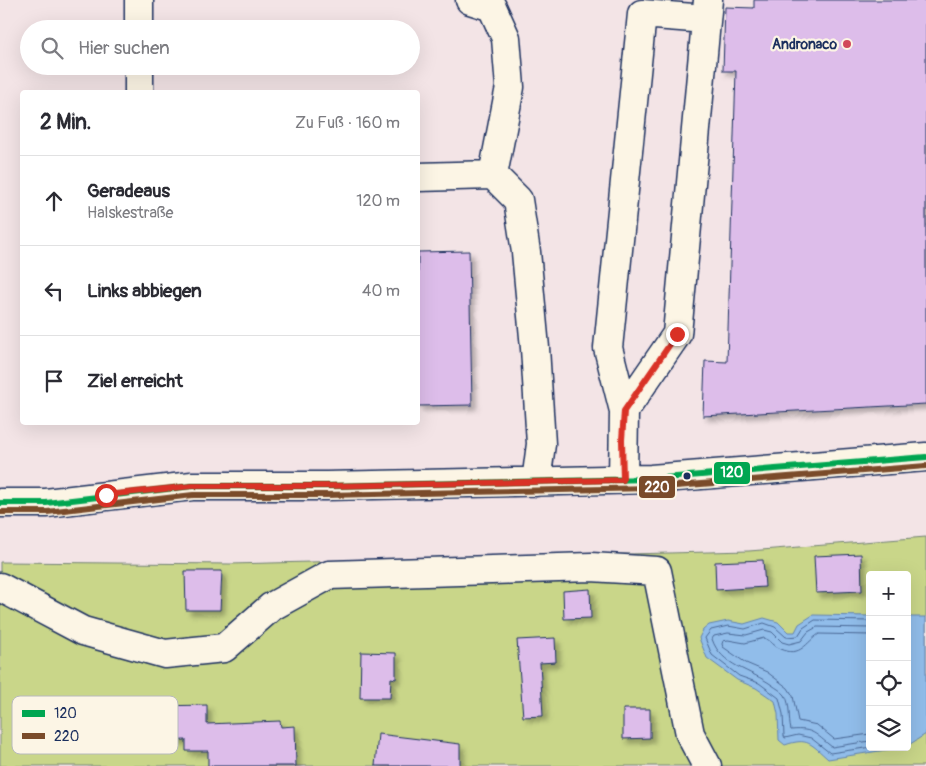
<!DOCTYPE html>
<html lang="de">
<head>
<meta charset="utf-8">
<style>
  body { margin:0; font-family:Pangolin,sans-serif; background:#f7f7f7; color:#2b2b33 }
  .controls { position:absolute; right:15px; bottom:15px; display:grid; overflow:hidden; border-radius:5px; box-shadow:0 5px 20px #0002 }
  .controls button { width:45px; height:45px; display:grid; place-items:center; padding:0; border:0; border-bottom:1px solid #e1e1e2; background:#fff; color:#2b2b33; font:25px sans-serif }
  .stop { position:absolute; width:15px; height:15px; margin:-11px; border:4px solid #d93025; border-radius:50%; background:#fff }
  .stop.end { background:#d93025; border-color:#fff; box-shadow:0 1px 5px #0008 }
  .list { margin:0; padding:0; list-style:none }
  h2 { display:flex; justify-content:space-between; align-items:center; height:65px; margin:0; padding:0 20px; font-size:21px }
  h2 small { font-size:16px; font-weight:400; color:#7c7c81 }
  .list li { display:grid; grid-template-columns:32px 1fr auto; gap:15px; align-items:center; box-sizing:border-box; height:90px; padding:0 20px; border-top:1px solid #e1e1e2 }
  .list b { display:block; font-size:19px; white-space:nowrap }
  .list p { margin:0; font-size:16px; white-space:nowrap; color:#7c7c81 }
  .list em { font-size:16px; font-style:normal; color:#7c7c81 }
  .icon { flex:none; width:28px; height:28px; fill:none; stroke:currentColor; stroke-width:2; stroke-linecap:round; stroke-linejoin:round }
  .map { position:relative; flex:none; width:926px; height:766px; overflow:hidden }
  .search { position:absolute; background:#fff; box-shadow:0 5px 20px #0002; left:20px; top:20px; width:400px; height:55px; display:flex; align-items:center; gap:12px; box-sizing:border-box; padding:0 18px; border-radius:28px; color:#7c7c81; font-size:19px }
  .panel { position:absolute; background:#fff; box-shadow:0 5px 20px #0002; left:20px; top:90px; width:400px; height:335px; border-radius:5px }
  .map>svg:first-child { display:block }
  .green { fill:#c9d689; stroke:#728274; fill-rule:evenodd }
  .water { fill:#91bdea; stroke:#6284b2 }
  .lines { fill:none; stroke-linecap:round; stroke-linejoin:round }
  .shore { stroke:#4a6896; stroke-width:1 }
  .building { fill:#ddbdea; stroke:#1b2f5e; filter:url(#shadow) }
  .minor-casing { stroke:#1b2f5e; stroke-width:31 }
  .minor { stroke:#fcf5e5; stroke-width:28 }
  .bus-1-casing { stroke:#fcf5e5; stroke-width:10 }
  .bus-2-casing { stroke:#fcf5e5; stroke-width:10 }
  .bus-1 { stroke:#00a651; stroke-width:6 }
  .bus-2 { stroke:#7a4b2a; stroke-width:6 }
  .route { stroke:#d93025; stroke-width:6 }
  .poi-dot { fill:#d1495b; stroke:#fcf5e5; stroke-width:2 }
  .bus-dot { fill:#1b2f5e; stroke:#fcf5e5; stroke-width:2 }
  .labels { text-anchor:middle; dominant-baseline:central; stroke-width:4.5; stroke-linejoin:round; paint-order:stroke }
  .poi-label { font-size:14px; font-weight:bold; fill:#1b2f5e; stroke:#fcf5e5; text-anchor:end }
  .key { fill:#fcf5e5; stroke:#b8babc; stroke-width:1 }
  .key-label { font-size:14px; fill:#1b2f5e }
  .line-badge { stroke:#fcf5e5; stroke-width:2 }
  .badge-label { font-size:14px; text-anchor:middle; font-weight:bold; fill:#fff }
</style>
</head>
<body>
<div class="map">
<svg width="926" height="766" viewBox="0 0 926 766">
  <defs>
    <filter id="shadow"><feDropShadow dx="4.5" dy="4.5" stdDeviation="2.5" flood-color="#0004"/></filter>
  </defs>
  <rect width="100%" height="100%" fill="#f3e4e6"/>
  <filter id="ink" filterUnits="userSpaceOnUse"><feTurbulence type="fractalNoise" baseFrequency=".02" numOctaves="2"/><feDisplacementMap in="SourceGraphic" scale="10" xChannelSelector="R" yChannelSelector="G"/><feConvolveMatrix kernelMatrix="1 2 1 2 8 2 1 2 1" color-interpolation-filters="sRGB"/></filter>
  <g filter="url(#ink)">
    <!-- green -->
    <path class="green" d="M926 537V766H0V562L231 564 749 551ZM870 575H907V747H870Z"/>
    <!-- water -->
    <path class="water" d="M813 615 870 616V747H905L828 759C811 744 808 737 785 745L779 740 778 714 775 701 756 688 737 680 707 658 699 638 703 630 709 625 728 621 744 624 764 618 778 622 788 632H795L799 624Z
      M907 617H926V734L907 746Z"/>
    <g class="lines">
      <!-- shore -->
      <path class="shore" d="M870 621 815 620 803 628 798 636 786 637 775 627 764 623 745 629 728 626 711 630 705 638 712 655 739 676 759 683 779 698 783 714 784 736 785 738 798 735 811 738 830 753 872 747
        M870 628 817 627 808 632 801 641 789 644 782 642 772 632 764 630 746 635 728 633 714 636 712 639C721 666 751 670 772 685 776 688 782 691 785 695 791 706 788 719 791 730 814 728 815 734 832 747L870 741
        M870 635 819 634C806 642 801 658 781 649 774 647 771 640 764 638L745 643 728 640 723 641 722 644 723 647 746 663 767 672 788 688 793 696 798 721 817 725 834 739 870 734"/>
    </g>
    <!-- building -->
    <path class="building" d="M754 0H926V404L703 416 705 361 727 362 736 71H723L725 7 754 8Z
      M469 251 472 405 418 406V252Z
      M861 554 862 591 816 593 814 556Z
      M763 560 765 587 716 590 715 562Z
      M185 571H222L220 610H186Z
      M590 589 591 618 564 619 563 591Z
      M555 638 556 662 540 663 543 716 523 717 517 640Z
      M361 652 396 653V679L391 678 390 698H360Z
      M207 705V724L280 721 281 727 295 726 296 766H208V751H186V740L157 741V706Z
      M623 709H650V738L623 739Z
      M378 734 460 744V766H375Z"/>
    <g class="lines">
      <!-- minor casing -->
      <g class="minor-casing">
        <path id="minor" d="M139 0V29
          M470 0 492 7 506 38 510 87 493 175
          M139 66V92
          M418 177 493 175 518 200 526 252 535 348 541 444 536 482
          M624 411 608 348 642 14 706 19
          M623 480 624 411 677 334 708 0
          M0 503H46L192 486H326L651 479 926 457
          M0 587 83 631 165 654 224 648 271 607 329 575 591 567 657 571 690 734 707 766"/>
      </g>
      <!-- minor -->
      <use href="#minor" class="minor"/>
      <!-- bus-1 casing -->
      <g class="bus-1-casing">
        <path id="bus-1" d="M0 503H46L192 486H326L651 479 926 457"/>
      </g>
      <!-- bus-2 casing -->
      <g class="bus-2-casing">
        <path id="bus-2" d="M0 512H47L193 495H326L651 488 926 466"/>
      </g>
      <!-- bus-1 -->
      <use href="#bus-1" class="bus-1"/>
      <!-- bus-2 -->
      <use href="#bus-2" class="bus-2"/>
    </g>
  </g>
  <g class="lines" filter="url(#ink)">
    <!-- route -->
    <path class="route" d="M106 495 192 486H326L623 480 622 440 624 411 677 334"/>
  </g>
  <!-- markers -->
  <circle class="poi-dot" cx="847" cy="44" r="5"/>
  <circle class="bus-dot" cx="687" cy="476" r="4.5"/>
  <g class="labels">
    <!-- poi labels -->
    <g class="poi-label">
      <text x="837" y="44">Andronaco</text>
    </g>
  </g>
  <!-- legend -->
  <rect x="12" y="696" width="166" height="58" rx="8" class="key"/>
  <rect x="22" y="710" width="23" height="7" fill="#00a651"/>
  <rect x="22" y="733" width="23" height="6" fill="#7a4b2a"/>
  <g class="key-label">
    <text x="54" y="718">120</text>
    <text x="54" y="741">220</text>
  </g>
  <g class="line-badge">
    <rect x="713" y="461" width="38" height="24" rx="5" fill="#00a651"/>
    <rect x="638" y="475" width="38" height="24" rx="5" fill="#7a4b2a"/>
  </g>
  <g class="badge-label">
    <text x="732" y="477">120</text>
    <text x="657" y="492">220</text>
  </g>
</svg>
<div class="controls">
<button>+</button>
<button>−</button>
<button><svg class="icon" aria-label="locate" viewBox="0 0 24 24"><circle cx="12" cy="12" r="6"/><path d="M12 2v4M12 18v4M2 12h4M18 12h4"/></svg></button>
<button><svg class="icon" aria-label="layers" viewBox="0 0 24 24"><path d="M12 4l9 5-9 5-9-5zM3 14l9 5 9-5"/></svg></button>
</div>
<div class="stop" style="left:106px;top:495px"></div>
<div class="stop end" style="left:677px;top:334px"></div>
<div class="search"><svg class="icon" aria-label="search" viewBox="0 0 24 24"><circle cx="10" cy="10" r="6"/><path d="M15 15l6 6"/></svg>Hier suchen</div>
<section class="panel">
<h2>2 Min.<small>Zu Fuß · 160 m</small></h2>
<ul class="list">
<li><svg class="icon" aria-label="ahead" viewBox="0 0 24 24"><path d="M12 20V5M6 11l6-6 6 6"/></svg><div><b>Geradeaus</b><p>Halskestraße</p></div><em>120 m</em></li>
<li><svg class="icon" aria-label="left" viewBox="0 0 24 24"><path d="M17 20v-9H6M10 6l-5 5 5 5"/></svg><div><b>Links abbiegen</b></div><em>40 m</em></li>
<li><svg class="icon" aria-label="arrive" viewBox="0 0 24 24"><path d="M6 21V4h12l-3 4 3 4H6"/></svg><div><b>Ziel erreicht</b></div></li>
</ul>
</section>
</div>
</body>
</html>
